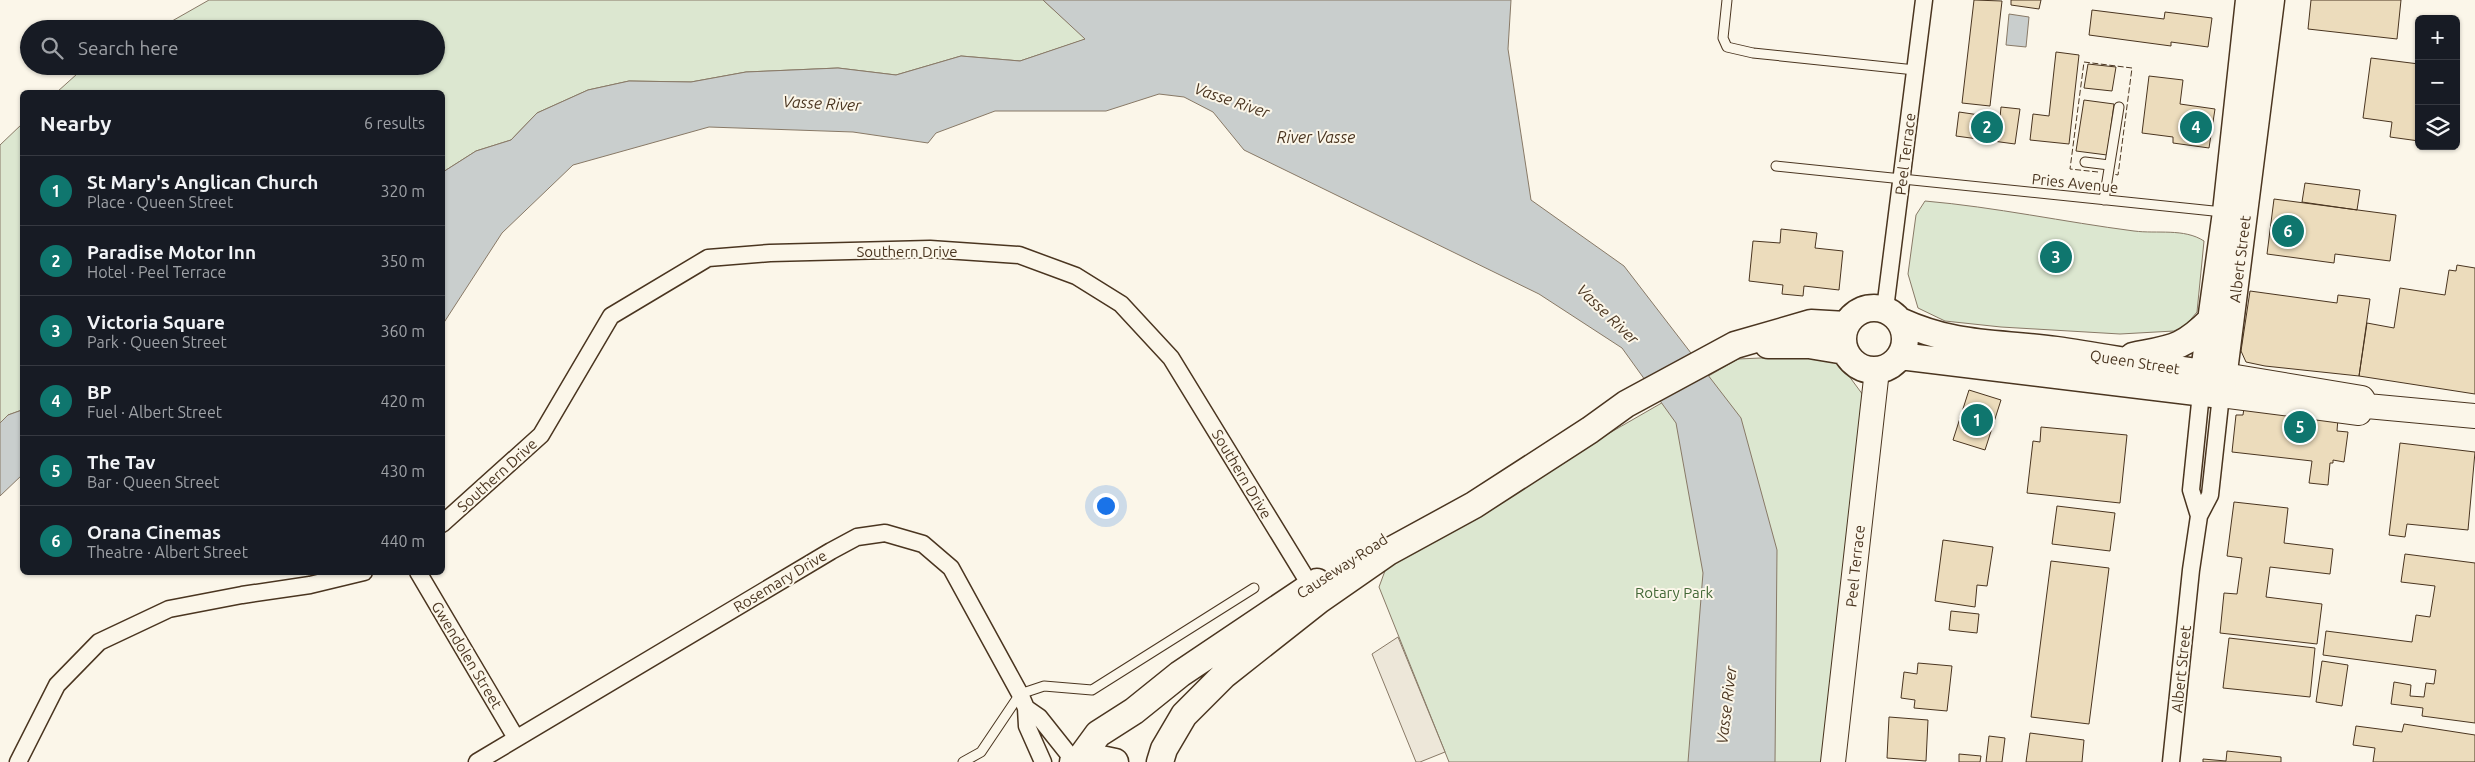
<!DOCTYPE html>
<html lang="en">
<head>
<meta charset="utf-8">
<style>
  body { margin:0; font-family:Ubuntu,sans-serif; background:#242831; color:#f1f3f6 }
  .controls { position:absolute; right:15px; top:15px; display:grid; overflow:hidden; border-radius:8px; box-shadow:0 1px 4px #0004 }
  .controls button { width:45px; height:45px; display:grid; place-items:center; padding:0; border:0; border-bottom:1px solid #363941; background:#171b24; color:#f1f3f6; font:25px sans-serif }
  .you { position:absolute; left:1105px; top:505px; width:18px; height:18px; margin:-12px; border:4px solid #fff; border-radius:50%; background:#1a73e8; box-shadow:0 0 0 8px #1a73e833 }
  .badge { display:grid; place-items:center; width:32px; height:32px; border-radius:50%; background:#0f766e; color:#fff; font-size:16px; font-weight:700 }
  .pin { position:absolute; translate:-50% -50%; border:2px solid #fff; box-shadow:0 1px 5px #0006 }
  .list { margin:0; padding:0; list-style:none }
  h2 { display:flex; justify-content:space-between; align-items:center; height:65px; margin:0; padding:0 20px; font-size:21px }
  h2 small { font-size:16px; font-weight:400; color:#9ea1a6 }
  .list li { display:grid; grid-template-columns:32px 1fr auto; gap:15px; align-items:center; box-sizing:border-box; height:70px; padding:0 20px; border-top:1px solid #363941 }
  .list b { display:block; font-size:19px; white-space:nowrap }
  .list p { margin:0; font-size:16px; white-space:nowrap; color:#9ea1a6 }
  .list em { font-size:16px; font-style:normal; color:#9ea1a6 }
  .icon { flex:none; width:28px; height:28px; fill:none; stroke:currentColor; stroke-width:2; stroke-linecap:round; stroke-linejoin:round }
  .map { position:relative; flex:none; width:2475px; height:762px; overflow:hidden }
  .search { position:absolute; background:#171b24; box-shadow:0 1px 4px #0004; left:20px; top:20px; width:425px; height:55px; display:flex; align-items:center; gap:12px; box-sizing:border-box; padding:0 18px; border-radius:28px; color:#9ea1a6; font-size:19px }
  .panel { position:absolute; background:#171b24; box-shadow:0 1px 4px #0004; left:20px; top:90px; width:425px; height:485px; border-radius:8px }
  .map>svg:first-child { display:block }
  .green { fill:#dce7d0; stroke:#887966 }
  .parking { fill:#ede7d9; stroke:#887966 }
  .water { fill:#c9cecd; stroke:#887966 }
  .building { fill:#ecdcbc; stroke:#4a3520 }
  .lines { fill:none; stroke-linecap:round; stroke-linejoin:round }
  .lane-casing { stroke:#4a3520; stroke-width:11 }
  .street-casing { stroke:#4a3520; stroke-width:19 }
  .secondary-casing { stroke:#4a3520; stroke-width:26 }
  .primary-casing { stroke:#4a3520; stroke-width:29 }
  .lane { stroke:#fbf6e9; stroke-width:9 }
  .street { stroke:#fbf6e9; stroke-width:16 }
  .secondary { stroke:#fbf6e9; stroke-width:24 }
  .primary { stroke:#fbf6e9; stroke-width:26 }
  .fence { stroke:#4a3520; stroke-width:1; stroke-dasharray:6 2.5; stroke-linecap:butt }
  .labels { text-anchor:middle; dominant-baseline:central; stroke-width:4; stroke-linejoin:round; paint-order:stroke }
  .street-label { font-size:15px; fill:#4a3520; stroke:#fbf6e9 }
  .park-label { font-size:15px; fill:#436837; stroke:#fbf6e9 }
  .water-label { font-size:16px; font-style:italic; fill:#4a3520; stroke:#fbf6e9 }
</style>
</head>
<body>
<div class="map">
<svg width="2475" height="762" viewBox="0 0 2475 762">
  <rect width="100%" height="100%" fill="#fbf6e9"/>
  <!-- green -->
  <path class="green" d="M209 0H1043L1086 39 1020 61 961 56 896 75 838 68 746 72 691 82 629 81 588 90 537 113 511 140 476 151 443 172 442 92H57L77 74 91 66H436V29H158Z
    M22 124V410L8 415 0 423V145Z
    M1925 201C1995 207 2064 222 2134 231 2157 234 2184 228 2204 241L2197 312 2186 325 2174 331 2120 334 2001 327 1945 321 1918 308 1908 274 1916 215Z
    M1806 356 1840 364 1866 399 1830 762H1449L1379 587 1389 560 1738 359Z"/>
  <!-- parking -->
  <path class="parking" d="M1398 637 1445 752 1420 762H1416L1372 654Z"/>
  <!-- water -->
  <path class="water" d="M1043 0H1511L1508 49 1531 200 1624 266 1741 418 1777 550 1775 762H1688L1703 573 1676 423 1622 348 1539 294 1244 150 1213 112 1184 97 1159 94 1106 111H995L936 133 928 143 853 132 709 127 573 165 502 233 443 324V172L476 151 511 140 537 113 588 90 629 81 691 82 746 72 838 68 896 75 961 56 1020 61 1085 39Z
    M2009 14 2029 17 2026 47 2006 45Z
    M22 410V475L0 496V423L8 415Z"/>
  <!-- building -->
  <path class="building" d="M1974 0 2002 1 1990 106 1962 103Z
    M2011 0H2041L2039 9 2011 5Z
    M2311 0H2401L2397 39 2308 29Z
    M2092 10 2164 19 2165 12 2212 18 2208 47 2171 42V46L2089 35Z
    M2056 52 2079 55 2069 144 2030 140 2033 114 2049 116Z
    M2371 58 2419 64V141L2390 137 2392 122 2363 118Z
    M2088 64 2116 67 2112 91 2084 88Z
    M2149 76 2183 80 2180 104 2215 109 2209 148 2173 143V137L2142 133Z
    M2084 100 2114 104 2107 155 2076 151Z
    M2001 107 2020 109 2015 144 1956 136 1959 112 2000 118Z
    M2305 183 2360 190 2357 210 2302 202Z
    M2274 199 2396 215 2390 261 2335 254 2334 263 2267 254Z
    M1781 229 1817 233 1815 248 1843 251 1839 290 1804 286 1803 296 1782 294 1783 285 1749 281 1753 241 1780 243Z
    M2457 265 2475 268V394L2359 376 2367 323 2394 328 2400 288 2445 295 2449 270 2456 271Z
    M2250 291 2337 303 2338 295 2370 299 2359 376 2265 366 2246 362 2241 351Z
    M1969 390 2001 400 1985 450 1953 440Z
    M2244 408 2338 418 2337 431 2348 432 2344 462 2333 460V463H2330L2328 485 2309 483 2312 461 2232 452 2236 415H2243Z
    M2041 427 2127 435 2120 503 2027 493 2033 441 2040 442Z
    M2400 443 2475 452 2468 530 2407 524 2405 537 2389 535Z
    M2234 502 2288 508 2284 543 2333 549 2330 574 2270 567 2266 597 2322 604 2317 644 2220 633 2224 593 2237 594 2242 558 2227 556Z
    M2057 506 2115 513 2110 551 2052 544Z
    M1943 540 1993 547 1987 586 1977 585 1975 607 1935 601Z
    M2405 554 2475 563V723L2422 716 2423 708 2391 704 2394 682 2411 685 2410 696 2424 697 2426 683 2434 684 2436 670 2323 655 2326 631 2412 642 2416 615 2430 617 2435 586 2401 582Z
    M2051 561 2109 568 2089 724 2031 717Z
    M1951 611 1979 614 1977 633 1949 630Z
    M2229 638 2315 648 2310 697 2223 688Z
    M2322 661 2348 665 2342 706 2316 702Z
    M1918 663 1952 666 1947 711 1914 708 1915 700 1901 698 1904 672 1917 674Z
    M1889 717 1928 720 1926 761 1887 758Z
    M2404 724 2475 735V762H2373L2375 748 2353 745 2356 726 2402 732Z
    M2030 733 2084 740 2082 762H2026Z
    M1989 736 2005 738 2002 762H1986Z
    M2227 751 2281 757V762H2203V759L2226 761Z
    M1959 754 1981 756 1980 762H1959Z"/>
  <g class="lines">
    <!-- lane casing -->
    <g class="lane-casing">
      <path id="lane" d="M1727 0 1723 38 1727 47 1753 53 1915 70
        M2085 162 2109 165
        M1776 166 2223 212
        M2104 200 2119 107
        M963 762 981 752 1020 694 1044 686 1092 690 1254 588"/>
    </g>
    <!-- street casing -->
    <g class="street-casing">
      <path id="street" d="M1885 309 1924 0
        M2199 516 2191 490 2201 393
        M442 524 541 435 611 316 708 258 770 253 930 249 1019 255 1076 276 1121 304 1171 358 1315 593
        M418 572 516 738
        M1026 708 1039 717 1074 761
        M18 762 57 685 99 642 169 609 242 595 310 585 364 572
        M477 762 831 551 857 537 885 533 923 544 951 568 1020 694 1026 708 1027 726 1043 762
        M2171 762 2191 570 2199 516 2210 495 2221 395"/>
    </g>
    <!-- secondary casing -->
    <g class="secondary-casing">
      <path id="secondary" d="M2224 375 2362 398 2367 406 2475 416
        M2221 395 2359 413
        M1833 762 1877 370"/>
    </g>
    <!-- primary casing -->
    <g class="primary-casing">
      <path id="primary" d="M1843 339a31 31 0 1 1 62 0a31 31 0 1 1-62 0Z
        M1900 321C1957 347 1997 342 2056 350 2111 358 2166 369 2221 375
        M1768 345H1809L1845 351
        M1900 356 2221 395 2271 0
        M2133 356C2172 348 2182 349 2211 320
        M2201 393 2226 212 2249 0
        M1079 760 1098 734 1134 711 1180 674 1317 582
        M1073 762 1096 758 1115 762
        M1160 762 1164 749 1184 715 1224 675 1319 600 1388 552 1474 505 1590 430 1626 404 1735 345 1811 323 1846 325"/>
    </g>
    <!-- lane -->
    <use href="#lane" class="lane"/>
    <!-- street -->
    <use href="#street" class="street"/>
    <!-- secondary -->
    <use href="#secondary" class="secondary"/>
    <!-- primary -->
    <use href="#primary" class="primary"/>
    <!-- fence -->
    <path class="fence" d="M2098 172 2070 169 2084 62 2132 68 2118 175 2113 174"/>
  </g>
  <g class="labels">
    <!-- street labels -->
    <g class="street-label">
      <text transform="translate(1905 154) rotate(-83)">Peel Terrace</text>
      <text transform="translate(2075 183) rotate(6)">Pries Avenue</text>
      <text x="907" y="251">Southern Drive</text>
      <text transform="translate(2240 259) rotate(-83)">Albert Street</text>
      <text transform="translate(2135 362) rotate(9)">Queen Street</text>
      <text transform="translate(1242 474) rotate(59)">Southern Drive</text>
      <text transform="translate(497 475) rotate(-42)">Southern Drive</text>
      <text transform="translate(1342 566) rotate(-33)">Causeway Road</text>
      <text transform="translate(1855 566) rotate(-84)">Peel Terrace</text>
      <text transform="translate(780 581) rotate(-31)">Rosemary Drive</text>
      <text transform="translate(467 655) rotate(59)">Gwendolen Street</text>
      <text transform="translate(2181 669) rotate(-84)">Albert Street</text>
    </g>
    <!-- park labels -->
    <g class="park-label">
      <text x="1674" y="592">Rotary Park</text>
    </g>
    <!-- water labels -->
    <g class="water-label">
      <text transform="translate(1232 100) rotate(19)">Vasse River</text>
      <text transform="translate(822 103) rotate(3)">Vasse River</text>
      <text x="1316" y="137">River Vasse</text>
      <text transform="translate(1608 314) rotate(44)">Vasse River</text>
      <text transform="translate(1726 705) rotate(-83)">Vasse River</text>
    </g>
  </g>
</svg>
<div class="controls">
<button>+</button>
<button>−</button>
<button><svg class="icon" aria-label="layers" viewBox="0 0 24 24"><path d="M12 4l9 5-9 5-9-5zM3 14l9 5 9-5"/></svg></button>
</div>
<div class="you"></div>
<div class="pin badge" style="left:1977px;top:420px">1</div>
<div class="pin badge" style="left:1987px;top:127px">2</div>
<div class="pin badge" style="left:2056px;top:257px">3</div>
<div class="pin badge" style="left:2196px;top:127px">4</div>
<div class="pin badge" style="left:2300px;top:427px">5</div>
<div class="pin badge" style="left:2288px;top:231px">6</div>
<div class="search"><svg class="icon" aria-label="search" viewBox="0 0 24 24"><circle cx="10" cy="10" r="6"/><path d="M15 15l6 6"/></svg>Search here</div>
<section class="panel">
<h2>Nearby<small>6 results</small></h2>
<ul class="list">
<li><span class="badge">1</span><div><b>St Mary's Anglican Church</b><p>Place · Queen Street</p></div><em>320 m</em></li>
<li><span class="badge">2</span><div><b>Paradise Motor Inn</b><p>Hotel · Peel Terrace</p></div><em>350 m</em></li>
<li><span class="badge">3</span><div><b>Victoria Square</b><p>Park · Queen Street</p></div><em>360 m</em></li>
<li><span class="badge">4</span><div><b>BP</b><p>Fuel · Albert Street</p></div><em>420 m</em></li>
<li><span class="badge">5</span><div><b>The Tav</b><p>Bar · Queen Street</p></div><em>430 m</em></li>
<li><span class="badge">6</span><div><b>Orana Cinemas</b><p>Theatre · Albert Street</p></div><em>440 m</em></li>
</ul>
</section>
</div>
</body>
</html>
